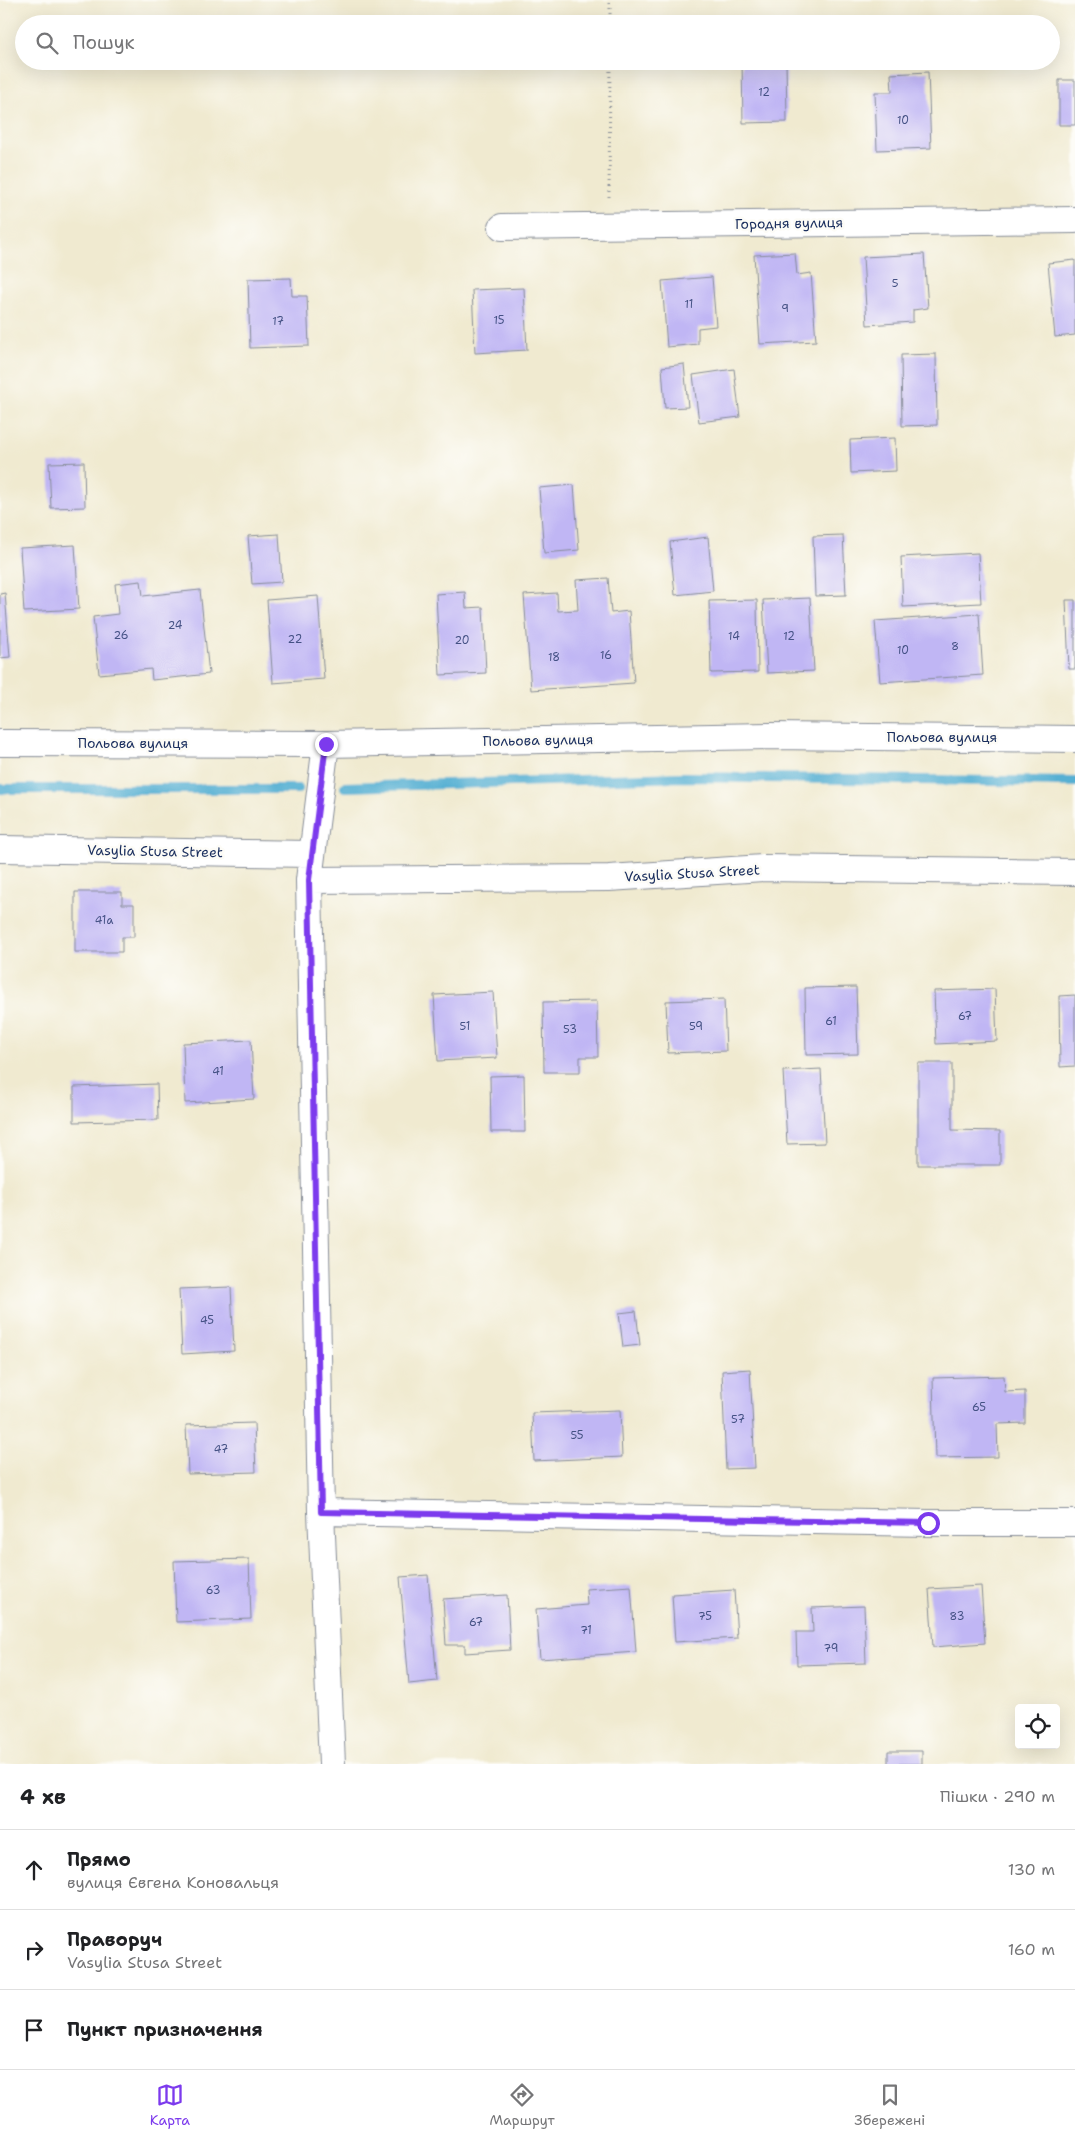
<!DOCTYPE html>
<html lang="uk">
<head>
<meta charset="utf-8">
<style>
  body { margin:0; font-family:"Shantell Sans",sans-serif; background:#f2f2f2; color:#202124 }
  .controls { position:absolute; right:15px; bottom:15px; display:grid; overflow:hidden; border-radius:5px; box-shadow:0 5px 20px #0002 }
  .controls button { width:45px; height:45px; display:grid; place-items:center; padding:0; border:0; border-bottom:1px solid #e0e0e0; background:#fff; color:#202124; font:25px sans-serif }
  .stop { position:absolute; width:15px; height:15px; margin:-11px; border:4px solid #7c3aed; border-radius:50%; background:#fff }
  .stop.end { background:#7c3aed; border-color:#fff; box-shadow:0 1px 5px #0008 }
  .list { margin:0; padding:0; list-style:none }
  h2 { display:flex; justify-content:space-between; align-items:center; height:65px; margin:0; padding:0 20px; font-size:21px }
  h2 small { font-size:16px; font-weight:400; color:#757577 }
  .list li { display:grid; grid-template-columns:32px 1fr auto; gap:15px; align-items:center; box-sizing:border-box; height:80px; padding:0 20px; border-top:1px solid #e0e0e0 }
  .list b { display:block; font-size:19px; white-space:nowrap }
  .list p { margin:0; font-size:16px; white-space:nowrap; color:#757577 }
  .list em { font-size:16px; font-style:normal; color:#757577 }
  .icon { flex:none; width:28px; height:28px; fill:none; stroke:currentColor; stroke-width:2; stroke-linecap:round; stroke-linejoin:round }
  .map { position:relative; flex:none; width:1075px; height:1764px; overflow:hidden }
  .search { position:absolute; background:#fff; box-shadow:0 5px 20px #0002; left:15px; right:15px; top:15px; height:55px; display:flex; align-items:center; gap:12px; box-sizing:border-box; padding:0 18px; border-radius:28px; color:#757577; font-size:19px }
  .sheet { height:305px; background:#fff }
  nav { display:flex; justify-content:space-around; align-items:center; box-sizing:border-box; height:70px; border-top:1px solid #e0e0e0; background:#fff; font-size:14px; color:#757577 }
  nav a { display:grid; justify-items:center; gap:2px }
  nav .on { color:#7c3aed }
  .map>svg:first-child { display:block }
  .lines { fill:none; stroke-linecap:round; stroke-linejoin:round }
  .stream { stroke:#56b0d3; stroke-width:10 }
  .building { fill:#c0b6f4 }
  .minor-casing { stroke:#868c97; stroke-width:28 }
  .path { stroke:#868c97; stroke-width:3; stroke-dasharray:1 4; stroke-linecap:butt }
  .minor { stroke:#fff; stroke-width:26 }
  .route { stroke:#7c3aed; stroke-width:6 }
  .labels { text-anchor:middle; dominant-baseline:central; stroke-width:5; stroke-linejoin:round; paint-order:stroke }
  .number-label { font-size:11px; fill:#445184 }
  .street-label { font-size:14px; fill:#1b2f5e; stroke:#fdfcf7 }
</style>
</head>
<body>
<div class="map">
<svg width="1075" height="1764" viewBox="0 0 1075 1764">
  <rect width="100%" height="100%" fill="#fdfcf7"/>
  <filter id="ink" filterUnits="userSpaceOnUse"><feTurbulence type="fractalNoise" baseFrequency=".02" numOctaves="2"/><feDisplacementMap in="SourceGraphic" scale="10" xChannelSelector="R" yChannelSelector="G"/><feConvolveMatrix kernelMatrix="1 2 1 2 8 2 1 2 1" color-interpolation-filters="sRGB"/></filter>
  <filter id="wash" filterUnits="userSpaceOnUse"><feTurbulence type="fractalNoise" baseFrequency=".0096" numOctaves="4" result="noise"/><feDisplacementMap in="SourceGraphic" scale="20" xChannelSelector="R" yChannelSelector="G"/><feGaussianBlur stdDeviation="1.12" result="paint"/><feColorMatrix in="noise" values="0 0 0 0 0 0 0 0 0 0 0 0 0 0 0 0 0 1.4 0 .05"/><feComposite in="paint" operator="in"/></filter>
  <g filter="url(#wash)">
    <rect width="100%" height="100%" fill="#f0ead0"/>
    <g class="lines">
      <!-- stream -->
      <path class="stream" d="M345 787 684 777 1075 782
        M0 789H298"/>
    </g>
    <g id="blocks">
      <!-- building -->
      <path class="building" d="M742 61H786L787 122 743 123Z
        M928 72 931 148 877 150 875 92H892L891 74Z
        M1059 80H1075V125H1059Z
        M795 253 797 275 811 273 816 341 760 344 754 255Z
        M924 254 928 308 913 310V322L867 325 863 257Z
        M1075 260V335L1055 337 1048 263Z
        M712 277 716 326 698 328V344L667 347 662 281Z
        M291 278 292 296H307L309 346 250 348 248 279Z
        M524 288 527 350 475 353 472 290Z
        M936 354 937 425 902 426 901 355Z
        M684 364 688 407 665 408 662 367Z
        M734 369 740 417 699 422 693 375Z
        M895 438 896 471 851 473 850 440Z
        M84 462 85 507 51 508 49 463Z
        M574 485 579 550 544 553 539 488Z
        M279 534 282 582 252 584 248 536Z
        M843 535 846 595 815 596 813 536Z
        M708 537 713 591 675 595 670 542Z
        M75 545 79 609 24 612 20 548Z
        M978 553 981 603 903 607 901 557Z
        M608 578 611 613 629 611 634 683 531 690 524 595 557 593 558 611 578 610 576 580Z
        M141 581 143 596 200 590 209 674 152 680 151 669 99 674 93 617 118 614 115 584Z
        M465 592 466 608 483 607 486 673 440 675 436 594Z
        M5 593 10 657 0 658V594Z
        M318 596 324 679 273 683 267 600Z
        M810 598 814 671 767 673 763 600Z
        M757 600 758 672 711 673 709 601Z
        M1066 600H1075V669H1069Z
        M979 614 983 675 880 682 875 621Z
        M75 892H122V904H134V937H122V952H75Z
        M856 987 858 1054 806 1055 805 988Z
        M995 989 997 1041 936 1044 934 991Z
        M493 992 497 1058 438 1061 434 995Z
        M1075 995V1066L1060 1067 1059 996Z
        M724 999 726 1051 668 1053 666 1001Z
        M597 1001 598 1057H580V1072H544L543 1002Z
        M251 1040 254 1099 185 1103 183 1043Z
        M918 1063H952V1130L1000 1131V1165H918Z
        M821 1069 825 1143 787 1144 783 1071Z
        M524 1075 525 1132H491L490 1076Z
        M157 1084 158 1120 74 1122V1087Z
        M231 1287 234 1351 182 1354 179 1289Z
        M636 1311 640 1345 623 1347 619 1313Z
        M750 1369 755 1468 726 1469 722 1371Z
        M1004 1376 1005 1392 1025 1391V1423L997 1424 998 1457 935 1458 933 1378Z
        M620 1410 622 1457 534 1461 532 1413Z
        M254 1423 256 1472 188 1474 186 1425Z
        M249 1559 251 1619 176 1622 174 1561Z
        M428 1575 437 1681 409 1684 400 1577Z
        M631 1586 636 1652 540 1659 536 1609 587 1605 586 1589Z
        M981 1586 985 1643 933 1647 929 1589Z
        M734 1590 737 1638 675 1642 672 1594Z
        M507 1595 510 1650 465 1653V1645H446L443 1599Z
        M864 1606 866 1663 797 1665 796 1632H813L812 1608Z
        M888 1751H922V1764H888Z"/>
    </g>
  </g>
  <g filter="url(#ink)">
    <use href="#blocks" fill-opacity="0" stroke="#868c97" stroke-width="1"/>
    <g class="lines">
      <!-- minor casing -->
      <g class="minor-casing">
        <path id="minor" d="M502 227 1075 220
          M0 743 326 744 769 736 1075 739
          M326 744 309 880 321 1512 332 1764
          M0 849 311 854
          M309 880 609 878 763 868 1075 872
          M321 1512 928 1523H1075"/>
      </g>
      <!-- path -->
      <path class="path" d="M610 24V0
        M609 197 610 61"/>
      <!-- minor -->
      <use href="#minor" class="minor"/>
    </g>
  </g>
  <g class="lines" filter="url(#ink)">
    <!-- route -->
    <path class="route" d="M326 744 309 880 321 1512 928 1523"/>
  </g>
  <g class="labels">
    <!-- number labels -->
    <g class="number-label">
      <text x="764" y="92">12</text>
      <text x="903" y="120">10</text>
      <text x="895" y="283">5</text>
      <text x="689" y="304">11</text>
      <text x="785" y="308">9</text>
      <text x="499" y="320">15</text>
      <text x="278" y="321">17</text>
      <text x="175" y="625">24</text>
      <text x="121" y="635">26</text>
      <text x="734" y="636">14</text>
      <text x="789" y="636">12</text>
      <text x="295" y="639">22</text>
      <text x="462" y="640">20</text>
      <text x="955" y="646">8</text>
      <text x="903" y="650">10</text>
      <text x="606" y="655">16</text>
      <text x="554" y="657">18</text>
      <text x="104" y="920">41а</text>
      <text x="965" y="1016">67</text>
      <text x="831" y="1021">61</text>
      <text x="465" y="1026">51</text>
      <text x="696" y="1026">59</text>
      <text x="570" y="1029">53</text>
      <text x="218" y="1071">41</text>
      <text x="207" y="1320">45</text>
      <text x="979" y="1407">65</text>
      <text x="738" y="1419">57</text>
      <text x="577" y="1435">55</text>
      <text x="221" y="1449">47</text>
      <text x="213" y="1590">63</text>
      <text x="705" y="1616">75</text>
      <text x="957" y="1616">83</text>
      <text x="476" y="1622">67</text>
      <text x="586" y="1630">71</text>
      <text x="831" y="1648">79</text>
    </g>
    <!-- street labels -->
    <g class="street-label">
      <text transform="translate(789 223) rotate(-1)">Городня вулиця</text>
      <text x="942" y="737">Польова вулиця</text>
      <text transform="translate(538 740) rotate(-1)">Польова вулиця</text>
      <text x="133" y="743">Польова вулиця</text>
      <text transform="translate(155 851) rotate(1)">Vasylia Stusa Street</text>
      <text transform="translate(692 873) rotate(-3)">Vasylia Stusa Street</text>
    </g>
  </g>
</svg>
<div class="controls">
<button><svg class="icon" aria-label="locate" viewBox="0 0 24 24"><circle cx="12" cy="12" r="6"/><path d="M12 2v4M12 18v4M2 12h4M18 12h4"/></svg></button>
</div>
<div class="stop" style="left:928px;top:1523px"></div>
<div class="stop end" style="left:326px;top:744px"></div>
<div class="search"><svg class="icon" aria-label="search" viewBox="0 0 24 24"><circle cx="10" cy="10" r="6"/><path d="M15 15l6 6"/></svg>Пошук</div>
</div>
<section class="sheet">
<h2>4 хв<small>Пішки · 290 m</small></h2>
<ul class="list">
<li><svg class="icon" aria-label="ahead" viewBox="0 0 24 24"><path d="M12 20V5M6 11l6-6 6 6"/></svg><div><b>Прямо</b><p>вулиця Євгена Коновальця</p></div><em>130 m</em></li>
<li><svg class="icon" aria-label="right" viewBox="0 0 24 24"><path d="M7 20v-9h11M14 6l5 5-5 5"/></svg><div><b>Праворуч</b><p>Vasylia Stusa Street</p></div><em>160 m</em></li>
<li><svg class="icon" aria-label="arrive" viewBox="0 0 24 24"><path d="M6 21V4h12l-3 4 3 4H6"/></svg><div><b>Пункт призначення</b></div></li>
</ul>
</section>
<nav>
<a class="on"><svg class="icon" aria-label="map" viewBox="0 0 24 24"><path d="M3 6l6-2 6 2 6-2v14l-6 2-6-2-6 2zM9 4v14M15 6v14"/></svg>Карта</a>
<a><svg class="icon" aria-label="directions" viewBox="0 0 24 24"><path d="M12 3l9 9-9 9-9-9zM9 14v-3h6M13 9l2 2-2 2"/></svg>Маршрут</a>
<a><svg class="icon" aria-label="saved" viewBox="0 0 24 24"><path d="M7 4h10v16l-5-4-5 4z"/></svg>Збережені</a>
</nav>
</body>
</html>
